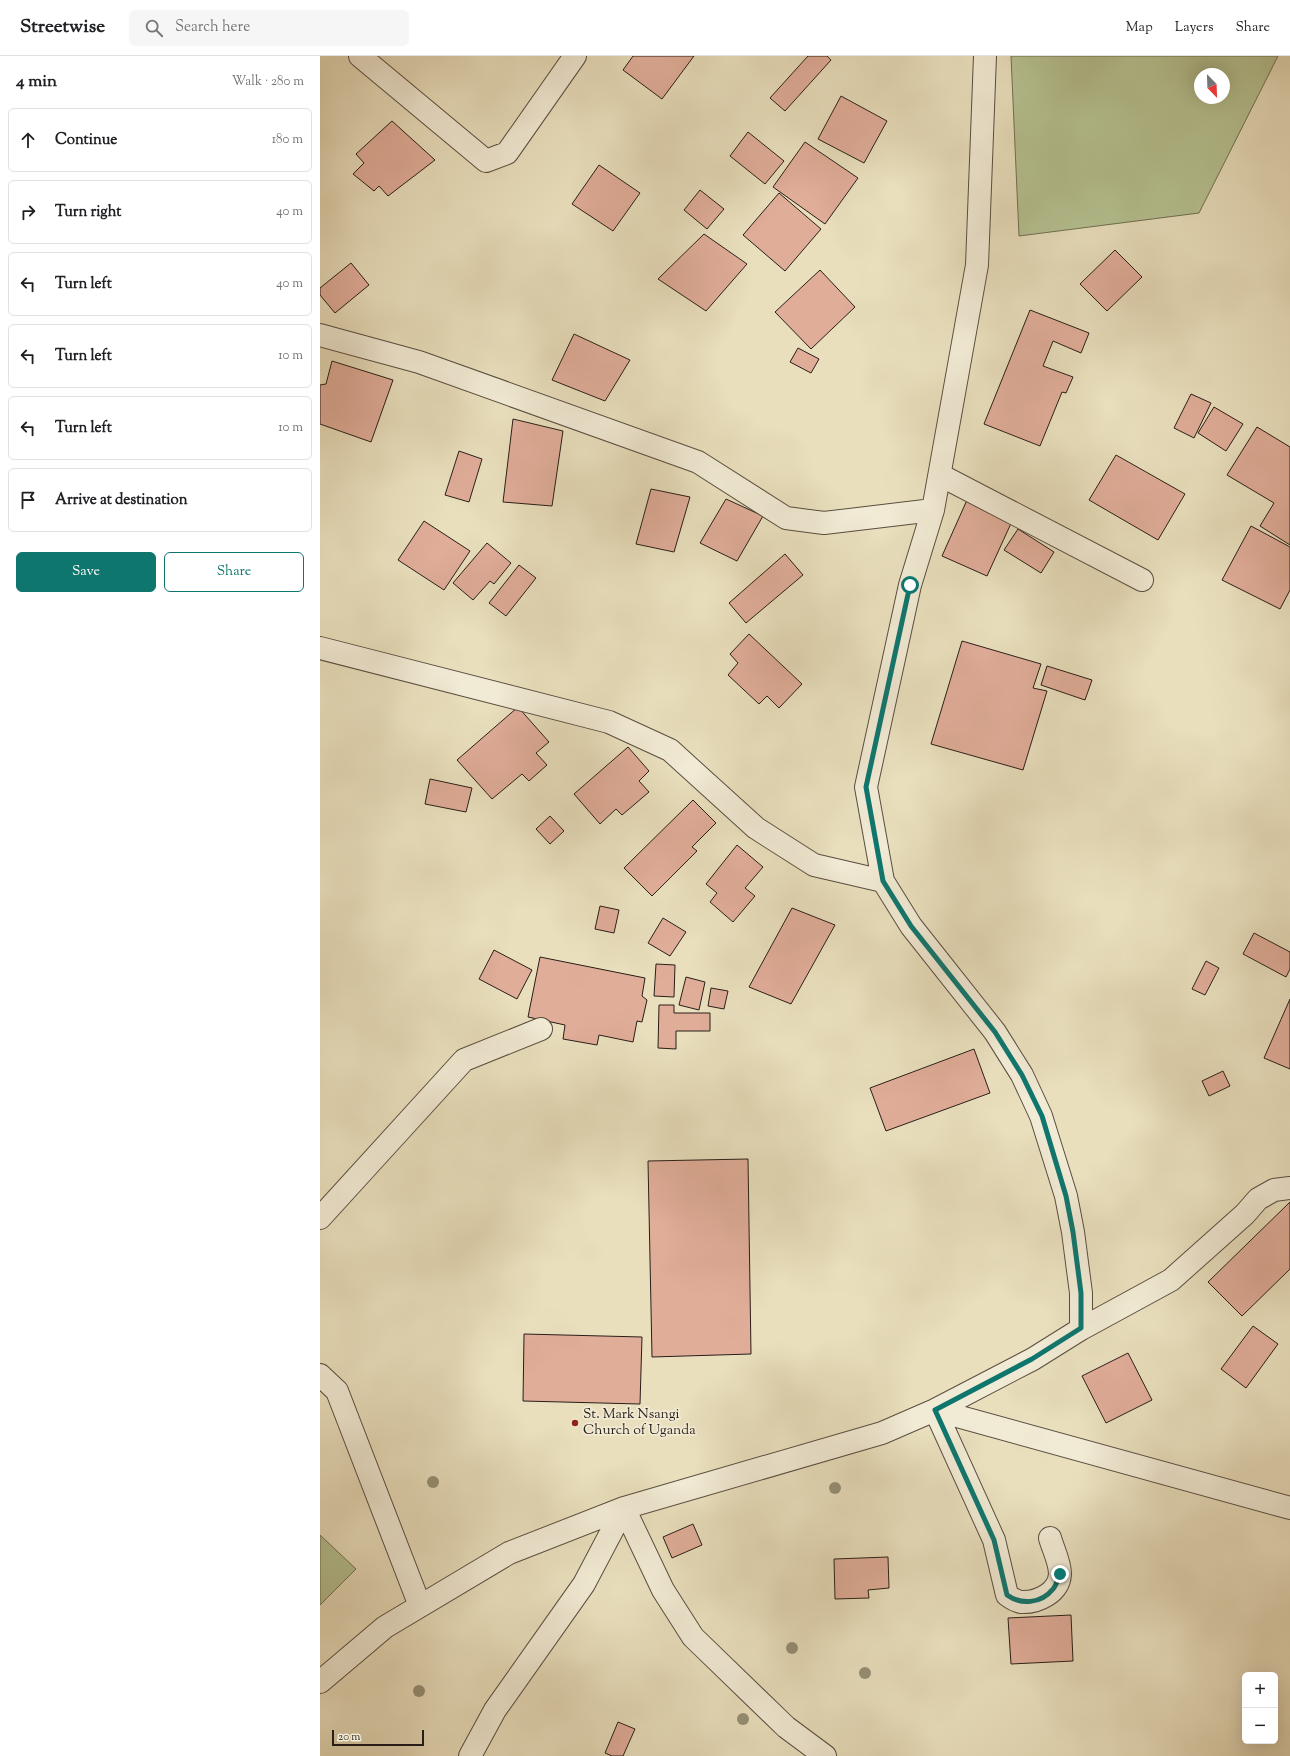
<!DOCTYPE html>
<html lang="en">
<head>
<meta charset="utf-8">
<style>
  body { margin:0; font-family:"Sorts Mill Goudy",serif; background:#f6f6f6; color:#202124 }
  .controls { position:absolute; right:12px; bottom:12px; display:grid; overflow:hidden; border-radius:6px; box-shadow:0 4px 16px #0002 }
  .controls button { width:36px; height:36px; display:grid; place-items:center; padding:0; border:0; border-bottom:1px solid #e0e0e0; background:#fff; color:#202124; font:20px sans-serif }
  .compass { position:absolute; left:874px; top:12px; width:36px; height:36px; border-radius:50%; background:#fff; box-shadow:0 4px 16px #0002; rotate:157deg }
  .scale { position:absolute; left:12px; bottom:10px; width:92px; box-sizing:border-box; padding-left:4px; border:2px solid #291e17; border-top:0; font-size:11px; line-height:14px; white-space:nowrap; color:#291e17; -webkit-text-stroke:3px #f1ead4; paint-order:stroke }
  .stop { position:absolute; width:12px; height:12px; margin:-9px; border:3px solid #0f766e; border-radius:50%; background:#fff }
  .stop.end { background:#0f766e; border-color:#fff; box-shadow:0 1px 4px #0008 }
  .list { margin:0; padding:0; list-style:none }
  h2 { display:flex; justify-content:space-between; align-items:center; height:52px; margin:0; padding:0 16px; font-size:17px }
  h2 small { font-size:13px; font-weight:400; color:#757577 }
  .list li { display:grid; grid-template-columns:26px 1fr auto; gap:12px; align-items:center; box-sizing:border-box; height:64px; margin:0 8px 8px; padding:0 8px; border:1px solid #e0e0e0; border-radius:6px }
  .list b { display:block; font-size:15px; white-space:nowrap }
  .list em { font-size:13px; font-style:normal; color:#757577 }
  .actions { display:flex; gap:8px; padding:12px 16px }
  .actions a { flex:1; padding:9px 0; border:1px solid #0f766e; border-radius:6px; text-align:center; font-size:14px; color:#0f766e }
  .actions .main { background:#0f766e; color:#fff }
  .icon { flex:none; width:22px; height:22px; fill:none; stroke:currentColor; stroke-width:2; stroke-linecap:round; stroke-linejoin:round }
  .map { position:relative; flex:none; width:970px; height:1700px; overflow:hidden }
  header { display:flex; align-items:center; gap:24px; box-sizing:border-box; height:56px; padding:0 20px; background:#fff; border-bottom:1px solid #e0e0e0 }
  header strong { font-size:19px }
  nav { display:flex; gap:22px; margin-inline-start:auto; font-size:14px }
  .search { width:280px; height:36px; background:#f6f6f6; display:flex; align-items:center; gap:10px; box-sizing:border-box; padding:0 14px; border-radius:6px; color:#757577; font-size:15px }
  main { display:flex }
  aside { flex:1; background:#fff }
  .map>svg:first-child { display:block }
  .green { fill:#b6c292; stroke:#707054; fill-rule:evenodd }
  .building { fill:#e0ad99; stroke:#291e17 }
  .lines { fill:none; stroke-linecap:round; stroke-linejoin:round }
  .minor-casing { stroke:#594e40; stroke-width:24 }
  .minor { stroke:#f1ead4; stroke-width:22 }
  .tree { fill:#969076 }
  .route { stroke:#0f766e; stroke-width:5 }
  .poi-dot { fill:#8f2418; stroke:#f1ead4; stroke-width:1.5 }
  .labels { text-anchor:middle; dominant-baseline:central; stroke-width:3.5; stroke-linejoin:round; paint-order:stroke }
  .poi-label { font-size:14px; fill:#291e17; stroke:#f1ead4; text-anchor:start }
</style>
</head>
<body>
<header>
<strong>Streetwise</strong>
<div class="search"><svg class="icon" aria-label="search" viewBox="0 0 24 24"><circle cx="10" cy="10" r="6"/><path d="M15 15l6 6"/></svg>Search here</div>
<nav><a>Map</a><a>Layers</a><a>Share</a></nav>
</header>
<main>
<aside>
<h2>4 min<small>Walk · 280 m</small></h2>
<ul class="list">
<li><svg class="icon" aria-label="ahead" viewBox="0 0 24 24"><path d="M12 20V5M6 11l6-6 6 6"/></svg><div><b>Continue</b></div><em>180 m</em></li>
<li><svg class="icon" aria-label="right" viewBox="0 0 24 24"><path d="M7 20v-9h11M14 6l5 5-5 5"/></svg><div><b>Turn right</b></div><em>40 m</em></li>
<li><svg class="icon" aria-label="left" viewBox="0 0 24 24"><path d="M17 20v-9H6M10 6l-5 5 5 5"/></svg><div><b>Turn left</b></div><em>40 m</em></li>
<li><svg class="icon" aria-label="left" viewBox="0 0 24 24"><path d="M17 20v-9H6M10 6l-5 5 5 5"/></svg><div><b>Turn left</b></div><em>10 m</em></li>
<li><svg class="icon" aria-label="left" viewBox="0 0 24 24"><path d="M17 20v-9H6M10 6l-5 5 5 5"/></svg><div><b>Turn left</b></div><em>10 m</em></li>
<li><svg class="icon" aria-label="arrive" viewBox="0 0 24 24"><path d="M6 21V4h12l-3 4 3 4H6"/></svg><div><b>Arrive at destination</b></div></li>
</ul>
<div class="actions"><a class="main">Save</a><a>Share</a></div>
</aside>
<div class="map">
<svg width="970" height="1700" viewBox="0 0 970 1700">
  <rect width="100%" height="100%" fill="#e9dfbd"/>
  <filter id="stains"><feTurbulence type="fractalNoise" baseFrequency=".005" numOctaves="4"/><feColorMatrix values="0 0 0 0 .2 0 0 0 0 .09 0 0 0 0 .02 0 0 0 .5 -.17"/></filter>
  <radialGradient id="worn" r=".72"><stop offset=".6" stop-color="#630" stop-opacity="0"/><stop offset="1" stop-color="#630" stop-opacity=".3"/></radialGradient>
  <!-- green -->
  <path class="green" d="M691 0H958L879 157 699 180ZM880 18H904V42H880Z
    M0 1479 36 1513 0 1549Z"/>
  <!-- building -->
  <path class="building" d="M313 0H374L342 43 303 14Z
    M488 0H507L511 4 465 55 450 42Z
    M521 40 567 65 544 107 498 83Z
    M72 65 115 104 68 140 59 130 54 135 33 118 44 107 36 98Z
    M428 76 464 105 445 128 410 100Z
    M485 86 538 122 505 168 453 131Z
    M279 109 320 137 293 175 252 148Z
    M380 134 404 153 387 173 364 154Z
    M459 137 501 173 465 215 423 179Z
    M384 178 427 208 386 255 338 223Z
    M795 194 822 221 787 255 760 228Z
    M31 207 49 229 15 257 0 239V232Z
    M500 214 535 251 491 293 455 256Z
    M710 254 769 277 761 297 733 285 723 310 753 321 746 337 742 336 720 390 664 368Z
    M254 278 310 304 285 345 232 324Z
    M478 292 499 303 491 317 470 306Z
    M12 305 73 324 51 386 0 368V329L6 328Z
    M871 338 891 347 874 382 854 372Z
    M894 351 923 368 906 395 878 377Z
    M193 363 243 375 232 450 183 446Z
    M937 371 970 391V489L940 470 954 447 907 419Z
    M139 395 162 403 149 446 125 439Z
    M796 399 865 438 838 484 769 444Z
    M331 433 370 441 354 496 316 488Z
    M406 443 443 460 417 505 380 487Z
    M647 444 693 463 667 520 622 500Z
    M104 465 150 495 124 534 78 504Z
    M931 470 970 491V534L960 553 902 524Z
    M698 473 734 496 721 517 684 494Z
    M167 487 191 507 174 528 170 525 153 544 133 527Z
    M465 498 483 519 426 567 409 547Z
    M199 509 216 522 186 560 169 547Z
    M429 578 482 628 459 652 447 640 439 648 408 619 418 607 410 598Z
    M642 585 721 608 713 632 727 635 703 714 611 688Z
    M727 610 772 624 765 644 721 629Z
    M198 651 229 686 216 697 227 709 209 725 202 718 172 743 137 704Z
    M308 691 329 715 319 725 329 736 302 759 296 753 280 768 254 738Z
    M110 723 152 732 146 756 105 748Z
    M373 744 396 767 372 791 377 795 332 840 304 812Z
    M230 760 244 775 230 788 216 773Z
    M417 789 443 811 425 832 435 840 413 866 390 846 397 837 386 828Z
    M280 850 299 854 294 877 275 873Z
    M472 852 515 869 471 948 429 931Z
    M343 862 366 876 350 900 328 887Z
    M934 877 970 896V913L966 921 923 898Z
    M174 894 212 914 197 943 159 923Z
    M220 901 325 922 322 940 327 944 322 966 317 965 313 986 279 979 277 989 243 983 245 969 208 961Z
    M886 905 899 912 885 939 872 933Z
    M336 908 355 909 354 941 334 940Z
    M366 921 385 926 379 954 359 949Z
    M391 932 408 935 404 953 388 950Z
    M970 943V1013L944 1002Z
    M339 949H354V957H390V975H356V993L338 992Z
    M654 993 670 1037 566 1075 550 1032Z
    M903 1015 910 1030 889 1040 882 1025Z
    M428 1103 431 1298 332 1301 328 1105Z
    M970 1146V1213L922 1260 888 1226Z
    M933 1270 958 1288 926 1332 901 1313Z
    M204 1278 322 1281 320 1348 203 1345Z
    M808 1297 832 1344 786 1367 762 1320Z
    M373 1468 382 1489 352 1502 343 1481Z
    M568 1501 569 1532 548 1534 549 1542 515 1543 514 1503Z
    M751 1559 753 1605 691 1608 688 1562Z
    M298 1666 315 1673 303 1700H292L285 1697Z"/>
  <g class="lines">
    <!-- minor casing -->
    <g class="minor-casing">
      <path id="minor" d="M40 0 166 105 187 97 255 0
        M665 0 657 209 613 454 590 529 546 731 563 825 591 870 675 976 702 1019 721 1060 746 1140 753 1176 761 1237V1273
        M0 279 99 306 378 406 466 462 504 467 613 454
        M620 419 822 524
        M0 592 289 666 350 694 436 772 494 809 563 825
        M0 1162 144 1004 221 973
        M0 1319 17 1335 100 1550
        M615 1354 970 1452
        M615 1354 674 1484 687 1539C691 1542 695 1545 701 1546 717 1547 739 1537 740 1518 740 1506 733 1493 730 1482
        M304 1452 343 1534 373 1581 466 1671 505 1700
        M0 1626 65 1571 189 1497 304 1452 562 1377 615 1354 713 1303 761 1273 851 1224 925 1158 938 1143 954 1134 970 1132
        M150 1700 175 1654 264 1528 304 1452"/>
    </g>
    <!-- minor -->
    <use href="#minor" class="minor"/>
  </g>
  <!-- trees -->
  <g class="tree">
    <circle cx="113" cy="1426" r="6"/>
    <circle cx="515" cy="1432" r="6"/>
    <circle cx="472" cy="1592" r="6"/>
    <circle cx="545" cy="1617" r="6"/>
    <circle cx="99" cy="1635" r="6"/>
    <circle cx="423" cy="1663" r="6"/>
  </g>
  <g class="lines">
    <!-- route -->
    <path class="route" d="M590 529 546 731 563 825 591 870 675 976 702 1019 722 1060 746 1140 753 1176 761 1237V1272L712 1303 615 1354 674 1484 687 1539C701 1549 721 1548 733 1533 736 1530 738 1523 740 1518"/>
  </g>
  <!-- markers -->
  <circle class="poi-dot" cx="255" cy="1367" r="4"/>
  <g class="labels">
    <!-- poi labels -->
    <g class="poi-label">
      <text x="263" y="1359">St. Mark Nsangi<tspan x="263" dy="16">Church of Uganda</tspan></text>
    </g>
  </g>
  <rect width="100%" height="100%" filter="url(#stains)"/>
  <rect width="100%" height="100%" fill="url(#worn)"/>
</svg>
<div class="controls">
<button>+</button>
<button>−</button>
</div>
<svg class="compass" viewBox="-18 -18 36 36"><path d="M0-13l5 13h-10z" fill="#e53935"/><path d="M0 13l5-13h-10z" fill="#757577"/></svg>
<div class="scale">20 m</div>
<div class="stop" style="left:590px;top:529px"></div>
<div class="stop end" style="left:740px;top:1518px"></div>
</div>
</main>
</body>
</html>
